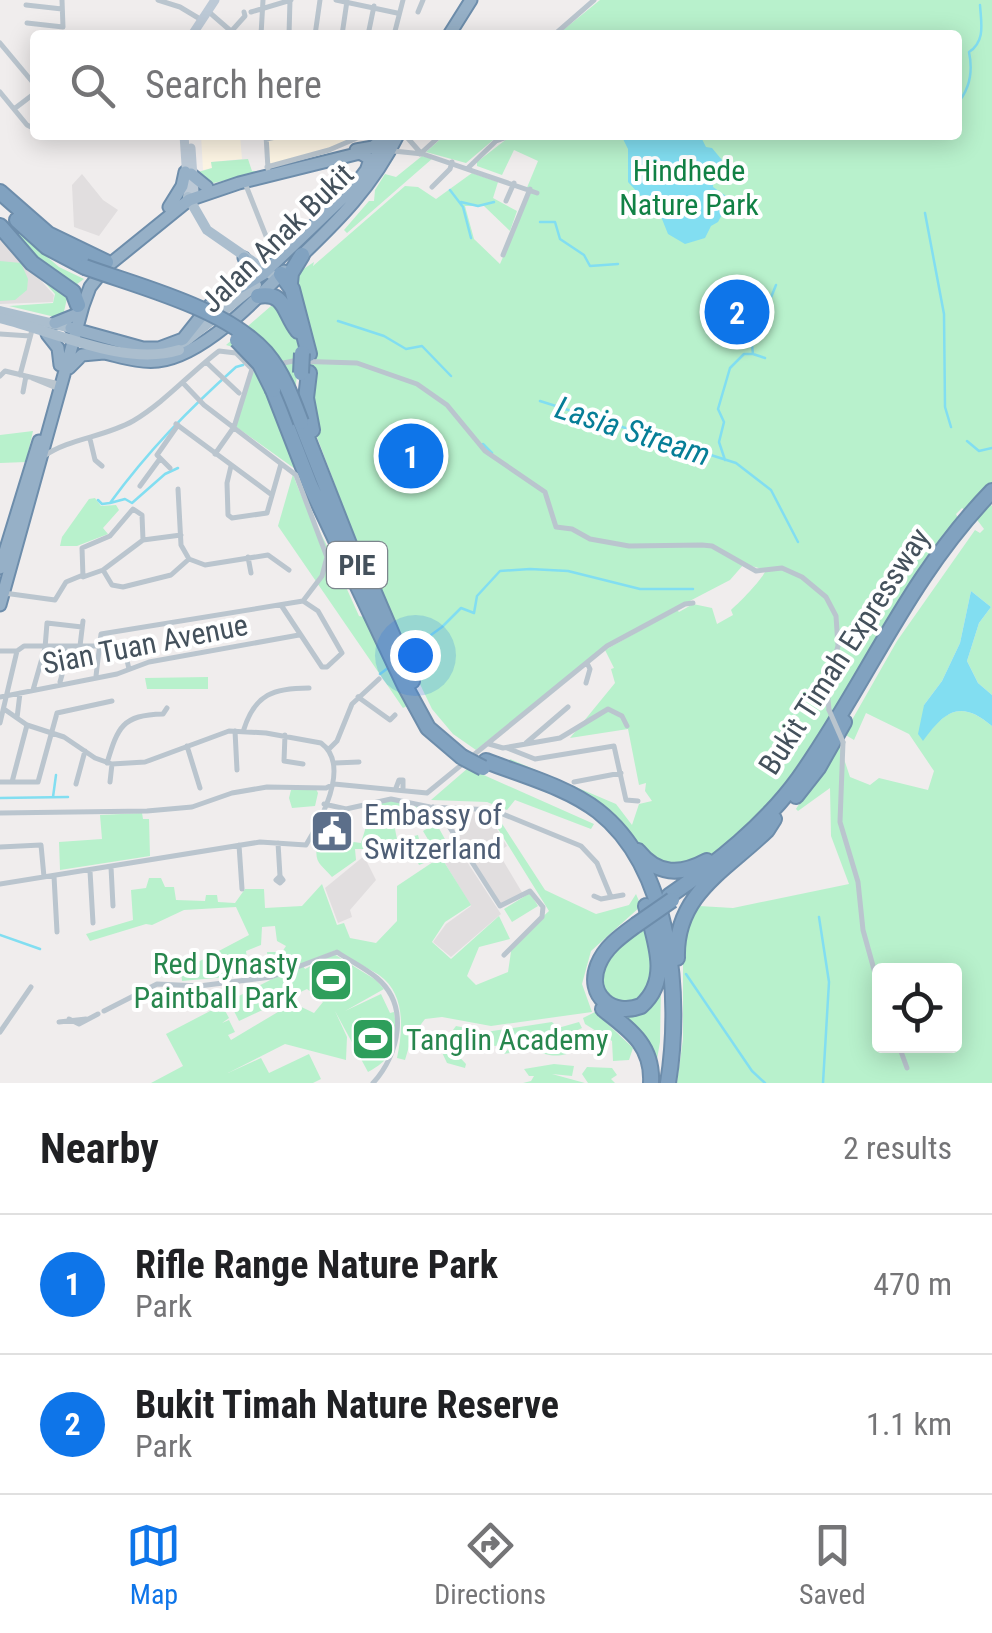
<!DOCTYPE html>
<html lang="en">
<head>
<meta charset="utf-8">
<style>
  body { margin:0; font-family:"Roboto Condensed",sans-serif; background:#f2f2f2; color:#202124 }
  .controls { position:absolute; right:30px; bottom:30px; display:grid; overflow:hidden; border-radius:10px; box-shadow:0 5px 25px #0003 }
  .controls button { width:90px; height:90px; display:grid; place-items:center; padding:0; border:0; border-bottom:2px solid #e0e0e0; background:#fff; color:#202124; font:50px sans-serif }
  .you { position:absolute; left:415px; top:655px; width:35px; height:35px; margin:-25px; border:8px solid #fff; border-radius:50%; background:#1a73e8; box-shadow:0 0 0 15px #1a73e833 }
  .badge { display:grid; place-items:center; width:65px; height:65px; border-radius:50%; background:#0e75e9; color:#fff; font-size:32px; font-weight:700 }
  .pin { position:absolute; translate:-50% -50%; border:5px solid #fff; box-shadow:0 2px 10px #0006 }
  .list { margin:0; padding:0; list-style:none }
  h2 { display:flex; justify-content:space-between; align-items:center; height:130px; margin:0; padding:0 40px; font-size:42px }
  h2 small { font-size:32px; font-weight:400; color:#757577 }
  .list li { display:grid; grid-template-columns:65px 1fr auto; gap:30px; align-items:center; box-sizing:border-box; height:140px; padding:0 40px; border-top:2px solid #e0e0e0 }
  .list b { display:block; font-size:38px; white-space:nowrap }
  .list p { margin:0; font-size:32px; white-space:nowrap; color:#757577 }
  .list em { font-size:32px; font-style:normal; color:#757577 }
  .icon { flex:none; width:55px; height:55px; fill:none; stroke:currentColor; stroke-width:2; stroke-linecap:round; stroke-linejoin:round }
  .map { position:relative; flex:none; width:992px; height:1083px; overflow:hidden }
  .search { position:absolute; background:#fff; box-shadow:0 5px 25px #0003; left:30px; right:30px; top:30px; height:110px; display:flex; align-items:center; gap:25px; box-sizing:border-box; padding:0 35px; border-radius:10px; color:#757577; font-size:38px }
  .sheet { height:410px; background:#fff }
  nav { display:flex; justify-content:space-around; align-items:center; box-sizing:border-box; height:140px; border-top:2px solid #e0e0e0; background:#fff; font-size:28px; color:#757577 }
  nav a { display:grid; justify-items:center; gap:5px }
  nav .on { color:#0e75e9 }
  .map>svg:first-child { display:block }
  .commercial { fill:#fdf5e4 }
  .education { fill:#e1dedf }
  .green { fill:#b8f1cc; fill-rule:evenodd }
  .water { fill:#82def1 }
  .lines { fill:none; stroke-linecap:round; stroke-linejoin:round }
  .stream { stroke:#82def1; stroke-width:2.5 }
  .trunk-casing { stroke:#6d8dab; stroke-width:15 }
  .motorway-casing { stroke:#6d8dab; stroke-width:18 }
  .minor { stroke:#bac5ce; stroke-width:5 }
  .secondary { stroke:#bcc9d6; stroke-width:9 }
  .primary { stroke:#abbece; stroke-width:10 }
  .trunk { stroke:#96b0c7; stroke-width:11 }
  .motorway { stroke:#81a2c0; stroke-width:14 }
  .motorway-bridge-casing { stroke:#6d8dab; stroke-width:18; stroke-linecap:butt }
  .minor-bridge { stroke:#bac5ce; stroke-width:5 }
  .primary-bridge { stroke:#abbece; stroke-width:10 }
  .motorway-bridge { stroke:#81a2c0; stroke-width:14 }
  .labels { text-anchor:middle; dominant-baseline:central; stroke-width:8; stroke-linejoin:round; paint-order:stroke }
  .shield { fill:#fff; stroke:#7c858d; stroke-width:2.5 }
  .shield-label { font-size:28px; font-weight:bold; fill:#44515c }
  .park-label { font-size:30px; fill:#118145; stroke:#fff }
  .street-label { font-size:30px; fill:#44515c; stroke:#fff }
  .service-label { font-size:30px; fill:#4e5e75; stroke:#fff; text-anchor:start }
  .leisure-label { font-size:30px; fill:#27864d; stroke:#fff; text-anchor:end }
  .water-label { font-size:32px; font-style:italic; fill:#067e97; stroke:#fff }
</style>
</head>
<body>
<div class="map">
<svg width="992" height="1083" viewBox="0 0 992 1083">
  <rect width="100%" height="100%" fill="#f0eded"/>
  <!-- commercial -->
  <path class="commercial" d="M201 135 209 138 240 135 242 159 211 162 212 168 203 170Z
    M281 135H350L352 141 269 165 267 138Z"/>
  <!-- education -->
  <path class="education" d="M82 174 103 200 118 210 99 236 74 227 72 185Z
    M0 235 54 295 53 302 0 304Z
    M440 810 487 813 507 846 498 852 523 894 501 906Z
    M460 851 501 914 451 957 433 942 446 924 471 906 443 860Z
    M364 856 376 880 350 910 352 917 338 923 325 888Z"/>
  <!-- green -->
  <path class="green" d="M600 0H992V484L988 502 992 506V695L978 683 967 661 979 623 991 607 971 591 960 643 942 681 924 705 923 740C945 711 960 699 992 726V1083H677L683 1039V935L699 906 733 908 849 884 831 836 830 788 798 811 796 809 838 741 850 777 870 785 879 778 928 790 934 771 909 734 866 713 854 740 844 734 897 641 975 530 980 533 984 529 975 517 962 508 956 514 959 520C946 536 933 551 922 568 886 625 749 894 666 865 639 855 627 825 605 808 577 786 542 775 509 761L510 759 616 804 632 825 639 804 652 801 645 791 646 783 639 785 628 729 570 738 615 683 611 669 614 668 605 650 677 610 679 612 693 604 712 608 717 624 733 615 731 610C738 604 762 580 766 570L744 564 730 580 609 643 476 750 453 734 432 709 376 593 312 424 309 394 311 361 299 359 295 392 236 348 226 345 293 287V276L314 262 313 266 405 186 418 187 436 199 472 173 498 182 493 198 517 211 510 231 484 206H465L474 239 500 264 531 192 526 190 538 161 514 150 502 175 477 166V162L508 138 957 135V35H557ZM880 971H954V1046H880Z
    M445 135H499L466 163 426 152Z
    M422 156 433 158 347 233 344 230 369 201H374L375 190 385 174 396 177Z
    M248 159 252 171H264L205 185 198 172 212 168 211 162Z
    M0 217 59 267 84 279 73 287C47 267 15 247 0 217Z
    M0 261 21 263 28 279 27 290 15 300 0 301Z
    M32 268 68 294 63 316 55 317 9 306 53 303 55 294Z
    M252 372 259 373 298 471 235 426Z
    M33 431 26 462 0 463V435Z
    M293 474C302 503 319 528 332 556 341 576 350 596 359 616L364 617 407 706 403 708 278 526Z
    M95 498 101 506 116 505 119 510 103 528 108 534 77 546H60L62 537 89 499Z
    M208 677V689H147L145 678Z
    M468 768 594 824 591 829 515 800 507 810 487 802 431 800Z
    M316 789 318 793 315 806 292 808 289 798 291 790Z
    M393 800 423 807V820L395 829 397 839 388 844 382 839 368 849H355L356 860 332 877C322 865 314 864 317 846L325 845 316 843 317 837 361 843 365 830V805Z
    M142 813 143 819H149L150 856 60 870 59 842 102 839 100 815Z
    M490 816 499 819 545 890 596 914 629 905 636 894 641 906 591 951 582 984 592 1012 491 1026 442 1017 425 1019 412 1036 405 1060 397 1058C403 1030 406 994 379 975 365 966 350 960 336 950L302 964 305 969 334 954 376 980 384 989 345 1011 381 994 390 1013 394 1012C399 1041 395 1058 368 1072L335 1011 347 1037 346 1060 285 1044 228 1073 261 1058 269 1073 309 1054 321 1079 313 1083H151L183 1066 166 1034 214 1009 222 1005 229 1018 222 1023 229 1020 235 1032 228 1035 231 1040 293 1003 314 1013 323 1002 307 989 239 1021 229 1001 288 971 269 976 267 952H282L286 946 277 941 275 926 262 927 261 945 246 951 249 975 182 981 181 971 249 935 236 907 184 910 152 925 146 924 90 941 86 934 133 920 131 890 146 888 149 878H161L165 887H174L176 900 205 901 206 895H217L218 902 235 903 245 889H264L265 908 302 906 322 884 337 925 344 923 350 938 376 943 397 921V886L439 858 423 831 436 823 451 850 441 857 471 905 445 922 432 942 451 959 499 916 510 939 479 947 467 976 476 985 508 972 512 945 549 911Z
    M418 835 420 843 426 841 434 859 419 865 411 847 418 844 404 846 403 839Z
    M530 893 538 906 512 922 504 909Z
    M647 924 652 941 653 985 636 1004 613 1003 599 984C605 955 624 941 647 924Z
    M661 986 660 1042 655 1071 615 1012C639 1016 655 1010 661 986Z
    M595 1012 633 1048 629 1060 613 1061 612 1041 585 1024 583 1018Z
    M552 1022 558 1028 579 1022 582 1028C570 1035 555 1034 545 1041L586 1045 587 1053 578 1049C555 1062 545 1052 530 1051 522 1050 512 1053 503 1054L514 1044 533 1035 514 1040 506 1047 486 1045 476 1034 464 1036 453 1030 456 1026 486 1032Z
    M437 1033 466 1064 465 1068 447 1063 437 1042 430 1038Z
    M554 1064 574 1066 572 1076 552 1074 585 1083H523L531 1081 534 1076H529L524 1069Z
    M587 1067 612 1068 617 1075 611 1079 615 1083H588L582 1074Z"/>
  <!-- water -->
  <path class="water" d="M621 135H700L706 147 712 148 722 160 714 172 713 187 726 196 729 202 718 222 711 226 705 238 685 244 668 234 662 219 628 182V149Z
    M971 591 991 607 979 623 967 661 978 683 992 695V726C960 699 945 711 923 741L918 734 924 705 942 681 960 643Z"/>
  <g class="lines">
    <!-- stream -->
    <path class="stream" d="M957 104C970 89 973 71 969 52 986 41 981 22 980 5
      M450 190 463 207 471 238
      M461 202 478 206 494 202
      M925 213 944 314 945 407 951 427
      M540 222H555L560 239 584 255 590 266 618 264
      M766 310 776 285
      M338 321 384 336 406 349 422 346 451 376
      M753 354 765 358
      M540 401 736 463 771 490 798 542
      M967 441 979 451 992 448
      M483 444 492 453
      M725 460 719 442 724 422 718 409 730 368 744 354H753L752 345 766 310
      M98 500 102 504 110 503C148 451 188 410 236 367L243 365
      M110 503 125 499 132 503 165 474 178 468
      M406 653 442 627 461 608 474 613 477 596 500 571 530 569 568 571 640 589H693
      M380 674 388 668
      M53 797 56 775
      M0 798 68 797
      M819 917 829 982 823 1083
      M0 935 40 949
      M686 974 752 1071 765 1083"/>
    <!-- trunk casing -->
    <g class="trunk-casing">
      <path id="trunk" d="M449 35 471 0
        M356 150 373 147 387 135
        M191 174 207 187
        M169 207 182 186 185 172
        M298 259C339 220 373 186 398 135
        M244 285 252 272 244 258
        M55 323 75 315
        M71 328 143 348H159L183 339 210 305 263 274 352 189 388 141
        M47 334 58 348 60 365
        M104 353C122 357 140 363 158 361 202 356 254 302 284 271
        M69 368 82 355 104 353
        M0 568 39 441
        M0 605 83 306 90 287 105 268 189 200 239 183 360 153 370 159 366 171"/>
    </g>
    <!-- motorway casing -->
    <g class="motorway-casing">
      <path id="motorway" d="M0 192 48 234 106 262
        M17 220 47 247 85 267
        M0 226 32 263 73 292 78 305
        M281 274 292 289 309 354
        M290 283 291 273 302 255
        M258 296C286 291 284 314 298 331
        M309 373 306 398 312 430
        M273 390 310 485 405 686 428 728 462 757
        M301 422 360 572
        M361 562 412 681
        M486 761C522 775 567 787 598 811 672 869 682 998 668 1083
        M796 796 818 768 844 722
        M638 851C658 876 681 875 707 861
        M669 896C717 863 765 825 799 778 868 681 906 580 992 491
        M636 925C621 936 605 947 598 965 586 996 613 1017 641 1006 672 979 654 939 646 906
        M677 958C675 894 726 870 767 830L774 819
        M603 1009C630 1030 653 1045 651 1083"/>
    </g>
    <!-- minor -->
    <path class="minor" d="M158 0 180 7 200 19
      M336 0 397 13
      M26 5 62 9
      M209 12 232 32
      M251 12 291 0
      M418 12 423 0
      M27 23 63 27 62 0
      M228 35 245 16 244 12
      M261 35 263 0
      M289 35 290 0
      M315 35 320 0
      M342 35 347 1
      M368 35 374 6
      M394 35 403 0
      M554 35 594 0
      M0 43 35 85
      M0 92 27 125 35 129
      M14 109 35 93
      M266 135 268 169
      M405 135 419 151
      M266 139 286 135
      M393 151 423 154 537 193
      M420 154 441 135
      M267 167 329 150 364 135
      M469 167 496 141 512 135
      M245 183 268 241 273 245 281 243
      M432 187 450 169 452 162
      M506 201 514 183
      M503 255 530 189
      M0 334 30 336
      M206 362 239 393
      M279 364 293 361 357 363 417 384 447 405 485 451 545 492 556 527 572 529 590 539 629 546 702 545 712 546 756 571 782 568 802 577 826 597 836 616 838 646 827 688 829 710
      M20 375 32 330
      M0 376 5 371 55 383
      M32 378 54 387
      M183 383 204 405 296 475 327 557 322 576 303 601
      M23 392 26 376
      M176 424 272 495
      M90 439 95 460 102 466
      M215 454 234 427 252 369
      M44 456C70 438 105 437 133 421 165 402 190 373 219 351L236 353 252 369
      M231 466 227 483 228 515 232 518 267 513 281 464
      M170 468 157 455 178 425
      M140 486 159 460
      M178 489 181 545 189 559 205 565 268 555 289 570
      M143 540 142 515 133 509 110 536 82 548 83 577 103 570 143 540 181 535
      M248 557 251 573
      M103 570 112 585 123 587 171 575 189 559
      M4 593 55 600 66 582 83 575
      M80 646 83 621
      M0 651H17L24 646H99
      M126 656 129 669
      M96 676 101 634 303 601 318 611 342 653 327 667H322L281 605
      M60 682 65 664V646
      M586 683 590 669 587 663
      M33 690 45 648 47 623 82 627
      M0 697 117 674 149 662 299 635
      M358 697 390 720 395 715
      M17 718 20 693
      M0 723 17 651
      M244 729C255 694 274 688 309 688
      M235 731 237 770
      M285 735 284 761 303 764
      M843 742 840 822 858 882 863 930 880 991
      M526 743 568 707
      M489 744 503 748 560 738 608 709 622 716 627 726
      M187 746 200 788
      M507 748 535 759 614 746 626 800 638 801
      M329 749 337 741 352 704 379 679
      M107 763C118 727 122 715 163 714L167 708
      M335 763 359 762
      M0 782H38L57 713 112 701
      M12 782 27 725
      M110 782 112 764
      M574 782 621 773
      M76 784 85 751
      M396 788 399 780H403V789
      M324 804 346 809 391 799 430 807 493 810 581 846 597 863 611 897
      M433 807 443 817 500 906 530 891 543 907 542 917 504 955
      M0 813 147 811 192 807 232 793 267 787 326 788 334 784 427 793 607 646 685 604 693 603
      M278 843 280 876
      M239 845 242 889
      M0 847 41 845 44 877
      M111 867 113 906
      M90 871 93 923
      M54 876 57 932
      M280 876 283 880 280 883 276 880Z
      M0 884 260 842 306 845C321 820 351 765 321 743L266 733 229 731 145 762 112 764 95 758 64 737 27 725 4 709
      M594 896 601 899 623 895
      M104 1011 157 984 199 986 271 977 337 952C350 961 365 968 377 978 410 1006 399 1055 373 1083
      M69 1019 79 1024 98 1014
      M59 1022 86 1019
      M0 1032 31 987
      M899 1046 907 1068"/>
    <!-- secondary -->
    <path class="secondary" d="M192 35 215 0
      M184 135 188 194
      M191 148 194 192"/>
    <!-- primary -->
    <path class="primary" d="M188 197 207 230 272 275
      M0 311 71 328
      M182 344 256 285"/>
    <!-- trunk -->
    <use href="#trunk" class="trunk"/>
    <!-- motorway -->
    <use href="#motorway" class="motorway"/>
    <!-- motorway-bridge casing -->
    <g class="motorway-bridge-casing">
      <path id="motorway-bridge" d="M85 267C140 287 226 308 266 353 283 373 292 398 301 422
        M237 340 260 364 273 390
        M301 373 302 353
        M462 757 483 768
        M636 925 672 900"/>
    </g>
    <!-- minor-bridge -->
    <path class="minor-bridge" d="M829 710 843 742"/>
    <!-- primary-bridge -->
    <path class="primary-bridge" d="M0 318C54 331 125 367 179 350"/>
    <!-- motorway-bridge -->
    <use href="#motorway-bridge" class="motorway-bridge"/>
  </g>
  <!-- icons -->
  <defs>
    <g id="civic-square" transform="scale(2.25)"><rect x="-9" y="-9" width="18" height="18" rx="4" fill="#5c6f8a" stroke="#fff"/><path d="M-.6-6.5H3V-4.5H.6V-3L4-1V1h2V6H-6V1h2V-1L-.6-3ZM-1.2 2.5V6h2.4V2.5Z" fill="#fff"/></g>
    <g id="stadium-square" transform="scale(2.25)"><rect x="-9" y="-9" width="18" height="18" rx="4" fill="#2e9e5b" stroke="#fff"/><path d="M0-5a6.5 5 0 1 0 0 10a6.5 5 0 1 0 0-10ZM-3.5-1.8h7v3.6h-7Z" fill="#fff"/></g>
  </defs>
  <g fill-rule="evenodd">
    <use href="#civic-square" x="332" y="831"/>
    <use href="#stadium-square" x="331" y="980"/>
    <use href="#stadium-square" x="373" y="1039"/>
  </g>
  <g class="labels">
    <!-- shield labels -->
    <rect class="shield" x="327" y="542" width="60" height="46" rx="8"/>
    <g class="shield-label">
      <text x="357" y="565">PIE</text>
    </g>
    <!-- park labels -->
    <g class="park-label">
      <text x="689" y="170">Hindhede<tspan x="689" dy="34">Nature Park</tspan></text>
    </g>
    <!-- street labels -->
    <g class="street-label">
      <text transform="translate(277 238) rotate(-44)">Jalan Anak Bukit</text>
      <text transform="translate(145 644) rotate(-11)">Sian Tuan Avenue</text>
      <text transform="translate(844 651) rotate(-57)">Bukit Timah Expressway</text>
    </g>
    <!-- service labels -->
    <g class="service-label">
      <text x="364" y="814">Embassy of<tspan x="364" dy="34">Switzerland</tspan></text>
    </g>
    <!-- leisure labels -->
    <g class="leisure-label">
      <text x="298" y="963">Red Dynasty<tspan x="298" dy="34">Paintball Park</tspan></text>
      <text x="406" y="1039" text-anchor="start">Tanglin Academy</text>
    </g>
    <!-- water labels -->
    <g class="water-label">
      <text transform="translate(633 431) rotate(18)">Lasia Stream</text>
    </g>
  </g>
</svg>
<div class="controls">
<button><svg class="icon" aria-label="locate" viewBox="0 0 24 24"><circle cx="12" cy="12" r="6"/><path d="M12 2v4M12 18v4M2 12h4M18 12h4"/></svg></button>
</div>
<div class="you"></div>
<div class="pin badge" style="left:411px;top:456px">1</div>
<div class="pin badge" style="left:737px;top:312px">2</div>
<div class="search"><svg class="icon" aria-label="search" viewBox="0 0 24 24"><circle cx="10" cy="10" r="6"/><path d="M15 15l6 6"/></svg>Search here</div>
</div>
<section class="sheet">
<h2>Nearby<small>2 results</small></h2>
<ul class="list">
<li><span class="badge">1</span><div><b>Rifle Range Nature Park</b><p>Park</p></div><em>470 m</em></li>
<li><span class="badge">2</span><div><b>Bukit Timah Nature Reserve</b><p>Park</p></div><em>1.1 km</em></li>
</ul>
</section>
<nav>
<a class="on"><svg class="icon" aria-label="map" viewBox="0 0 24 24"><path d="M3 6l6-2 6 2 6-2v14l-6 2-6-2-6 2zM9 4v14M15 6v14"/></svg>Map</a>
<a><svg class="icon" aria-label="directions" viewBox="0 0 24 24"><path d="M12 3l9 9-9 9-9-9zM9 14v-3h6M13 9l2 2-2 2"/></svg>Directions</a>
<a><svg class="icon" aria-label="saved" viewBox="0 0 24 24"><path d="M7 4h10v16l-5-4-5 4z"/></svg>Saved</a>
</nav>
</body>
</html>
